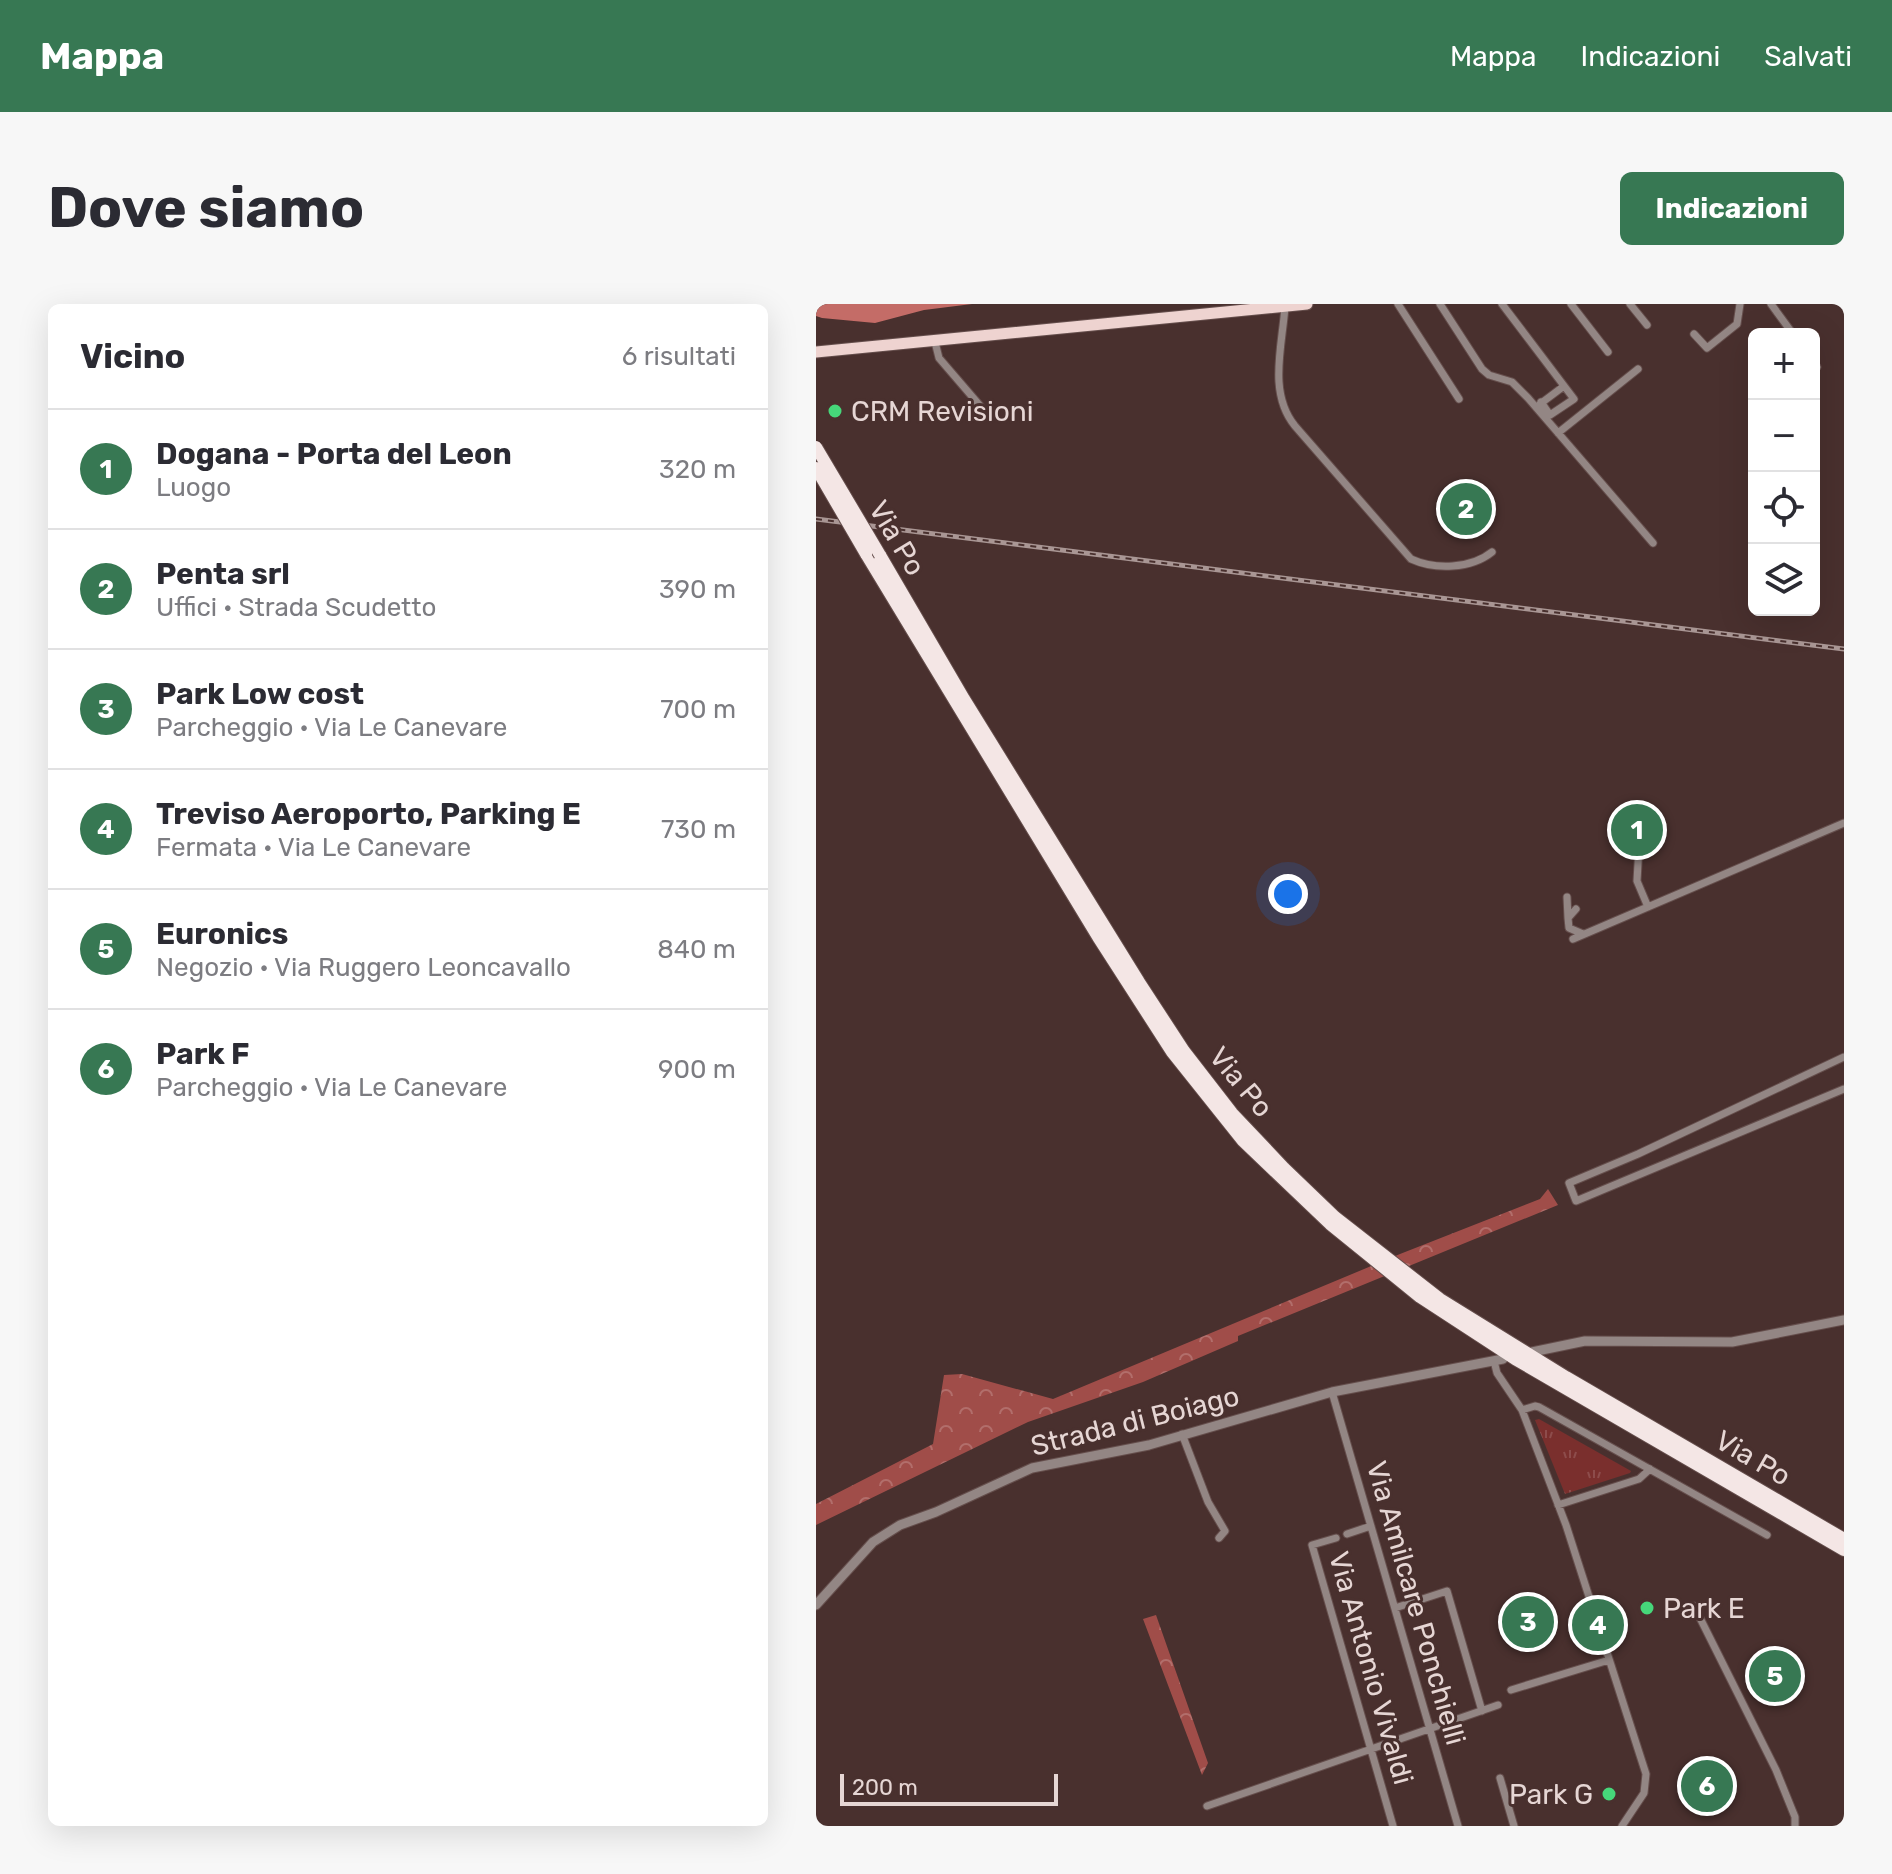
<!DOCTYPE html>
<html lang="it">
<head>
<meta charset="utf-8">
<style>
  body { margin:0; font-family:Rubik,sans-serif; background:#f7f7f7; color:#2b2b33 }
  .controls { position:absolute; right:24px; top:24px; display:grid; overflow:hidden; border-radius:12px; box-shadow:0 8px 32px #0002 }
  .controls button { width:72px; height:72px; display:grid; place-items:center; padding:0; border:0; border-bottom:2px solid #e1e1e2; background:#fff; color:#2b2b33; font:40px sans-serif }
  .scale { position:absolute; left:24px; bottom:20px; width:218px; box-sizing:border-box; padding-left:8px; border:4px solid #e6d6d4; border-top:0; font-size:22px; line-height:28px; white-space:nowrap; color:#e6d6d4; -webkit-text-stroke:6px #49302e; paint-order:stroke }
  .you { position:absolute; left:472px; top:590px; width:28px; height:28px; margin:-20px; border:6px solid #fff; border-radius:50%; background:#1a73e8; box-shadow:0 0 0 12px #1a73e833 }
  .badge { display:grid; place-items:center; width:52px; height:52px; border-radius:50%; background:#377853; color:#fff; font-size:26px; font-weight:700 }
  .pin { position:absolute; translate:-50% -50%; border:4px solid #fff; box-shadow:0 2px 8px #0006 }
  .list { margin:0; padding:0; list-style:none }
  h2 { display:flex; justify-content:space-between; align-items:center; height:104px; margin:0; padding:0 32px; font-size:34px }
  h2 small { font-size:26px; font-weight:400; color:#7c7c81 }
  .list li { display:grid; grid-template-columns:52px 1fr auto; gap:24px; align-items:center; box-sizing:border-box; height:120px; padding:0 32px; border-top:2px solid #e1e1e2 }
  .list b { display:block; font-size:30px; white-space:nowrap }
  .list p { margin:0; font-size:26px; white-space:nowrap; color:#7c7c81 }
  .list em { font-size:26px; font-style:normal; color:#7c7c81 }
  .icon { flex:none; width:44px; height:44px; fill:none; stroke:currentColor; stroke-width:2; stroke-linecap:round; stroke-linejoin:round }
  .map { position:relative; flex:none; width:1028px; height:1522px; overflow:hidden; border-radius:12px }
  header { display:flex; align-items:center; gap:48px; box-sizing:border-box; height:112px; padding:0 40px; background:#377853; color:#fff }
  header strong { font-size:38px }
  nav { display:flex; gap:44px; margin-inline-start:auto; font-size:28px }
  .intro { display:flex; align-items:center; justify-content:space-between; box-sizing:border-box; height:192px; padding:0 48px }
  h1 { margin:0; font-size:56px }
  .button { padding:20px 36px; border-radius:12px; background:#377853; color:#fff; font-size:28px; font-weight:700 }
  main { display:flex; gap:48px; padding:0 48px }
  aside { flex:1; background:#fff; border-radius:12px; box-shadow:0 8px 32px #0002 }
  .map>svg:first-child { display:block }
  .grass { fill:url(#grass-tufts) }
  .forest { fill:url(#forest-crowns) }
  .water { fill:#c46c67 }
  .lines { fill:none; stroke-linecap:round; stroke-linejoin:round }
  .minor-casing { stroke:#654e4c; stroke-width:9 }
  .tertiary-casing { stroke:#654e4c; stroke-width:11 }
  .primary-casing { stroke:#654e4c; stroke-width:13 }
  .trunk-casing { stroke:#654e4c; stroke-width:14 }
  .minor { stroke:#938684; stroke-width:7 }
  .tertiary { stroke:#938684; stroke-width:9 }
  .primary { stroke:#eed3d0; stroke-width:11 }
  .trunk { stroke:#f4e6e5; stroke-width:12 }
  .rail-casing { stroke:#a99694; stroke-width:5 }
  .rail { stroke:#49302e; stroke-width:2; stroke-dasharray:6; stroke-linecap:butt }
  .trunk-bridge-casing { stroke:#654e4c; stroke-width:14; stroke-linecap:butt }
  .trunk-bridge { stroke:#f4e6e5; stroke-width:12 }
  .poi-dot { fill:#46d77a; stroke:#49302e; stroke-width:3 }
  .labels { text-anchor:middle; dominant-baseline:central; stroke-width:6; stroke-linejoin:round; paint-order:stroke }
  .poi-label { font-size:28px; fill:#e6d6d4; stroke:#49302e; text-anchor:start }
  .street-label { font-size:28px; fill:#e6d6d4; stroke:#49302e }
</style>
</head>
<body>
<header>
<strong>Mappa</strong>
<nav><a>Mappa</a><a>Indicazioni</a><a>Salvati</a></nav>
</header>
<div class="intro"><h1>Dove siamo</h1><a class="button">Indicazioni</a></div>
<main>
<aside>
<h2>Vicino<small>6 risultati</small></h2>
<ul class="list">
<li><span class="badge">1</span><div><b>Dogana - Porta del Leon</b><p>Luogo</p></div><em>320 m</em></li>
<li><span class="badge">2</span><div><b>Penta srl</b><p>Uffici · Strada Scudetto</p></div><em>390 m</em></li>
<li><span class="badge">3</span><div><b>Park Low cost</b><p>Parcheggio · Via Le Canevare</p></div><em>700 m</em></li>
<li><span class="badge">4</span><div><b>Treviso Aeroporto, Parking E</b><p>Fermata · Via Le Canevare</p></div><em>730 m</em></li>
<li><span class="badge">5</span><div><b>Euronics</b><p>Negozio · Via Ruggero Leoncavallo</p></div><em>840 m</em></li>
<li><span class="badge">6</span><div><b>Park F</b><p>Parcheggio · Via Le Canevare</p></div><em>900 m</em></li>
</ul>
</aside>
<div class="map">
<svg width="1028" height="1522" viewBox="0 0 1028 1522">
  <defs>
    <pattern id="grass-tufts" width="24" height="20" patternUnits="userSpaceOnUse" patternTransform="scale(2)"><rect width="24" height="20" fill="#7a2f2d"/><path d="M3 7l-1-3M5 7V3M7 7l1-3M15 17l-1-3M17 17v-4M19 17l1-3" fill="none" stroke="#8d4c4b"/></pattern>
    <pattern id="forest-crowns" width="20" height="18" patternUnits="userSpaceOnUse" patternTransform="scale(2)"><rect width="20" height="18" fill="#a04d49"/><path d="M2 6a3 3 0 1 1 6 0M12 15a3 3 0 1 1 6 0" fill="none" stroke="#b26e6b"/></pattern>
  </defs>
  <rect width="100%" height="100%" fill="#49302e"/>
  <!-- grass -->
  <path class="grass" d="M723 1115 815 1167 814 1169 749 1190 719 1116Z"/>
  <!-- forest -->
  <path class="forest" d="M732 885 742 901 422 1032V1037L327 1078 212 1118 0 1221V1200L117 1140 128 1071 146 1070 237 1095 584 950 724 895Z
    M340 1311 392 1459 386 1471 327 1315Z"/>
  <!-- water -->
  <path class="water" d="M0 0H156L108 6 59 19 6 14 0 12Z"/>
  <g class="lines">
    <!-- minor casing -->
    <g class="minor-casing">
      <path id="minor" d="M582 0 643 95
        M624 0 666 65 673 71 696 78 712 94 837 239
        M686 0 758 95 734 111 725 98
        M755 0 792 48
        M814 0 831 21
        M955 0 977 30
        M469 3C466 43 452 89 479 122L595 255C619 266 655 265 676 248
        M878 30 891 44 921 20 924 0
        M119 38 123 54 172 111
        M998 59 1001 63
        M724 100 748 82
        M742 129 822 65
        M823 542 821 577 832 603
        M751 593 752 614
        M760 605 752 614 753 624 767 630
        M757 635 1028 519
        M1028 753 822 850 753 879 760 897 1028 785
        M678 1057 681 1069 706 1106 750 1221 830 1470 828 1489 806 1522
        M516 1088 642 1522
        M706 1106 719 1102 723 1103 951 1231
        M366 1130 392 1198 409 1227 403 1234
        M742 1201 823 1175 834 1165
        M531 1230 555 1222
        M520 1234 496 1241 577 1522
        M878 1302 960 1466 979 1513V1522
        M579 1304 631 1287 666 1407
        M695 1386 793 1356
        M684 1474 698 1522
        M391 1502 682 1401"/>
    </g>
    <!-- tertiary casing -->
    <g class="tertiary-casing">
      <path id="tertiary" d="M716 1048 769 1037 916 1038 1028 1016
        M0 1301 57 1238 84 1221 120 1208 216 1164 333 1141 516 1088 687 1055"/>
    </g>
    <!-- primary casing -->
    <g class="primary-casing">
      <path id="primary" d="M0 48 491 0"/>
    </g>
    <!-- trunk casing -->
    <g class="trunk-casing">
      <path id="trunk" d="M50 250 282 633 356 748 427 837 514 920 604 993 699 1055 1028 1246
        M64 251 148 395 323 678 368 747 416 809 468 864 519 913 624 995 750 1073 1028 1235"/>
    </g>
    <!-- minor -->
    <use href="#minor" class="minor"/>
    <!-- tertiary -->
    <use href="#tertiary" class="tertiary"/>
    <!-- primary -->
    <use href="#primary" class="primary"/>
    <!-- trunk -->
    <use href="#trunk" class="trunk"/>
    <!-- rail casing -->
    <g class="rail-casing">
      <path id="rail" d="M0 215 1028 345"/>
    </g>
    <!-- rail -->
    <use href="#rail" class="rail"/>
    <!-- trunk-bridge casing -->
    <g class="trunk-bridge-casing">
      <path id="trunk-bridge" d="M0 143 64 251
        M0 164 50 250"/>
    </g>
    <!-- trunk-bridge -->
    <use href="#trunk-bridge" class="trunk-bridge"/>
  </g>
  <!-- markers -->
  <g class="poi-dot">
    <circle cx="19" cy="107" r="8"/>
    <circle cx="831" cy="1304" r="8"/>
    <circle cx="793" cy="1490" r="8"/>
  </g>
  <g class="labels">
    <!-- poi labels -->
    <g class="poi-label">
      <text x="35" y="107">CRM Revisioni</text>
      <text x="847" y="1304">Park E</text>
      <text x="777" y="1490" text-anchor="end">Park G</text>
    </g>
    <!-- street labels -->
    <g class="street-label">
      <text transform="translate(81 234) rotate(59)">Via Po</text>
      <text transform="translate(425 778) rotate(50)">Via Po</text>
      <text transform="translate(319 1117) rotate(-14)">Strada di Boiago</text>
      <text transform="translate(937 1154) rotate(30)">Via Po</text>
      <text transform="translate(600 1299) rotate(74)">Via Amilcare Ponchielli</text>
      <text transform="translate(555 1364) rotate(74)">Via Antonio Vivaldi</text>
    </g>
  </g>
</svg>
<div class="controls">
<button>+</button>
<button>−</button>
<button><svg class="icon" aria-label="locate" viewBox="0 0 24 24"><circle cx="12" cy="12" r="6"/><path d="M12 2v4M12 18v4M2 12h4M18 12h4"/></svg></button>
<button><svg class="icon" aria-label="layers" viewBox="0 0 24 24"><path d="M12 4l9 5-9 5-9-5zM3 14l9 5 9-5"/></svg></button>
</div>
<div class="scale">200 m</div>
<div class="you"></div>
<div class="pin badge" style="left:821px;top:526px">1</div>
<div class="pin badge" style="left:650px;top:205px">2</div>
<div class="pin badge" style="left:712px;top:1318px">3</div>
<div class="pin badge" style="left:782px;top:1321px">4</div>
<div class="pin badge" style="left:959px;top:1372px">5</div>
<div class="pin badge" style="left:891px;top:1482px">6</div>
</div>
</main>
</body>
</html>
